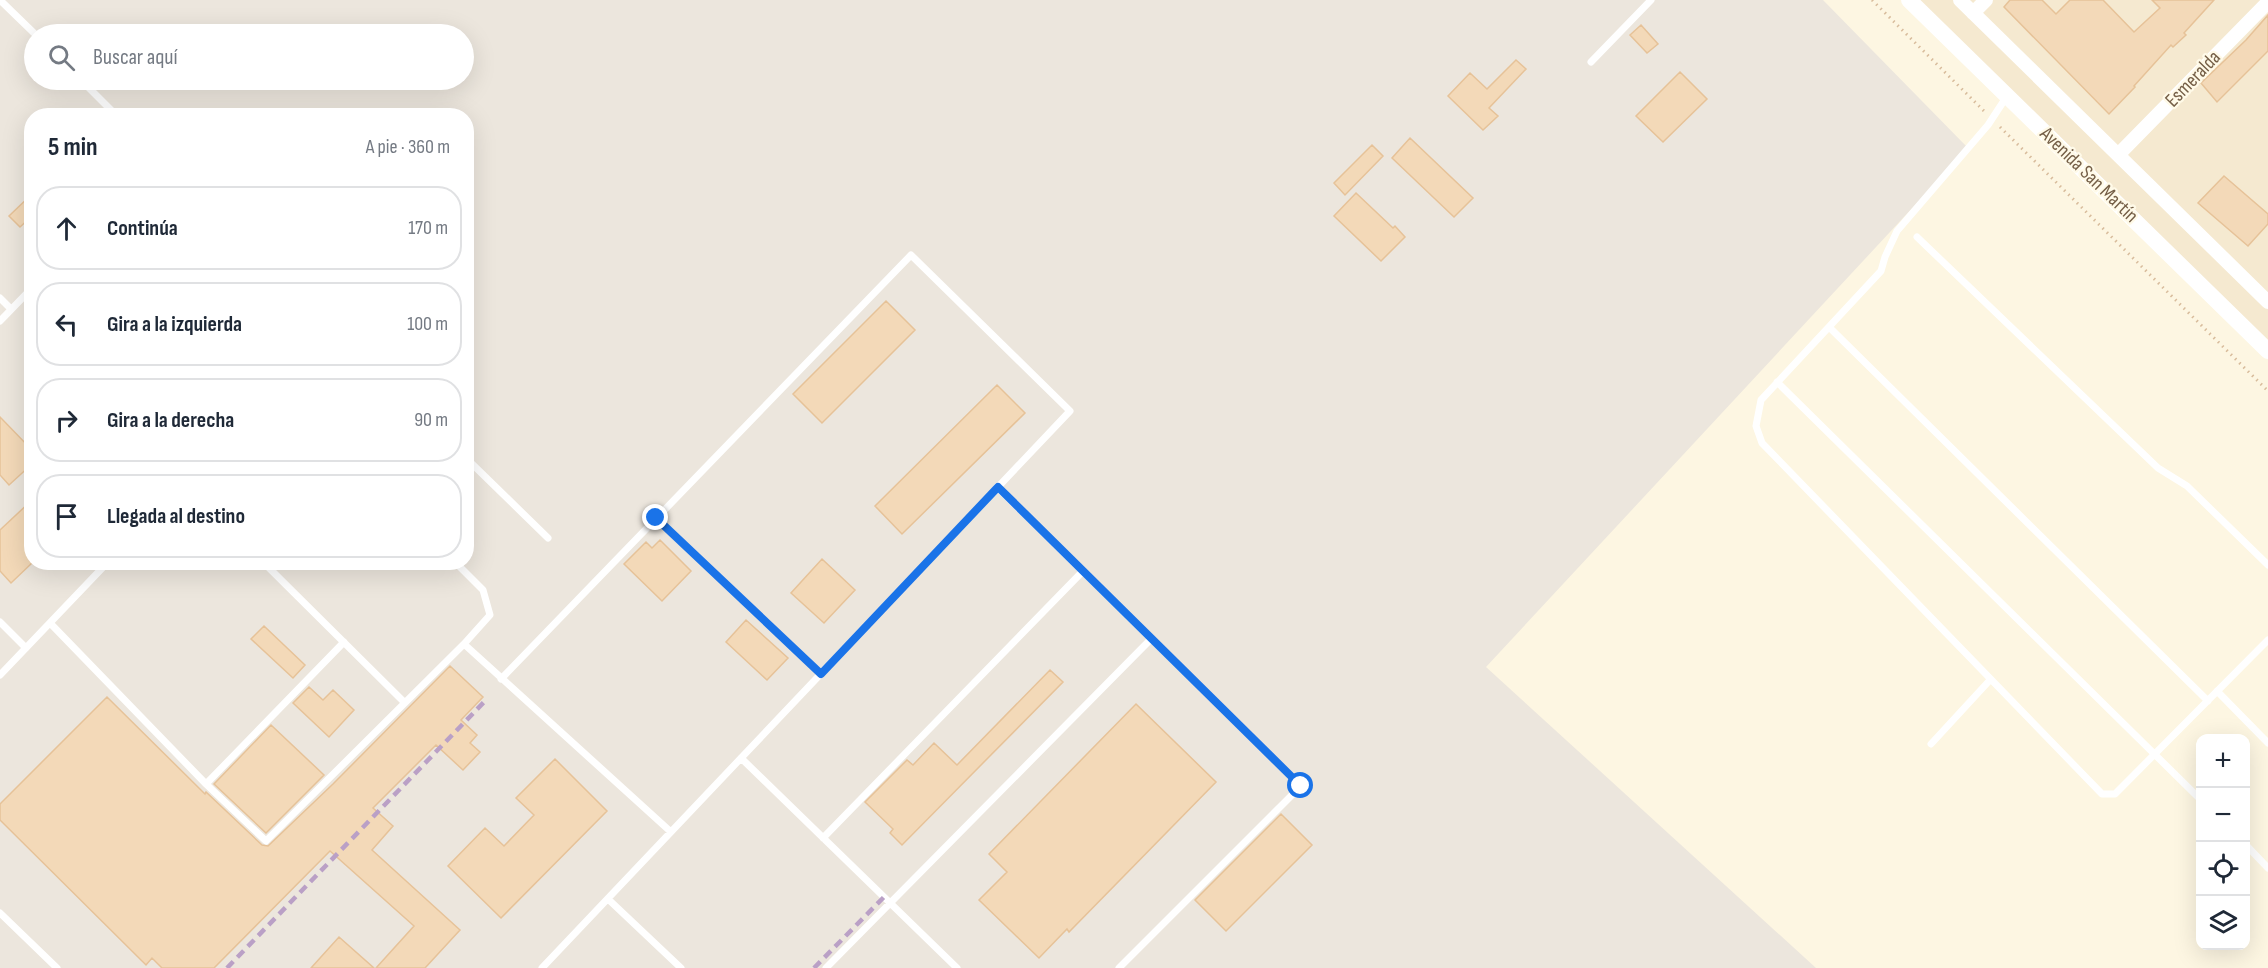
<!DOCTYPE html>
<html lang="es">
<head>
<meta charset="utf-8">
<style>
  body { margin:0; font-family:"Sofia Sans Condensed",sans-serif; background:#f6f6f7; color:#1f2937 }
  .controls { position:absolute; right:18px; bottom:18px; display:grid; overflow:hidden; border-radius:12px; box-shadow:0 6px 24px #0002 }
  .controls button { width:54px; height:54px; display:grid; place-items:center; padding:0; border:0; border-bottom:2px solid #e0e1e3; background:#fff; color:#1f2937; font:30px sans-serif }
  .stop { position:absolute; width:18px; height:18px; margin:-14px; border:4px solid #1a73e8; border-radius:50%; background:#fff }
  .stop.end { background:#1a73e8; border-color:#fff; box-shadow:0 2px 6px #0008 }
  .list { margin:0; padding:0; list-style:none }
  h2 { display:flex; justify-content:space-between; align-items:center; height:78px; margin:0; padding:0 24px; font-size:26px }
  h2 small { font-size:20px; font-weight:400; color:#747a83 }
  .list li { display:grid; grid-template-columns:39px 1fr auto; gap:18px; align-items:center; box-sizing:border-box; height:84px; margin:0 12px 12px; padding:0 12px; border:2px solid #e0e1e3; border-radius:24px }
  .list b { display:block; font-size:22px; white-space:nowrap }
  .list em { font-size:20px; font-style:normal; color:#747a83 }
  .icon { flex:none; width:33px; height:33px; fill:none; stroke:currentColor; stroke-width:2; stroke-linecap:round; stroke-linejoin:round }
  .map { position:relative; flex:none; width:2268px; height:968px; overflow:hidden }
  .search { position:absolute; background:#fff; box-shadow:0 6px 24px #0002; left:24px; top:24px; width:450px; height:66px; display:flex; align-items:center; gap:15px; box-sizing:border-box; padding:0 21px; border-radius:33px; color:#747a83; font-size:22px }
  .panel { position:absolute; background:#fff; box-shadow:0 6px 24px #0002; left:24px; top:108px; width:450px; height:462px; border-radius:24px }
  .map>svg:first-child { display:block }
  .residential { fill:#f5e9d0 }
  .industrial { fill:#ece6dd; fill-rule:evenodd }
  .building { fill:#f3d9b8; stroke:#e6c298; stroke-width:1.5 }
  .lines { fill:none; stroke-linecap:round; stroke-linejoin:round }
  .path { stroke:#d8bc9c; stroke-width:3; stroke-dasharray:1.5 4.5; stroke-linecap:butt }
  .service { stroke:#fff; stroke-width:7 }
  .minor { stroke:#fff; stroke-width:14 }
  .tertiary { stroke:#fff; stroke-width:16 }
  .rail { stroke:#baa0c6; stroke-width:4.5; stroke-dasharray:9 6; stroke-linecap:butt }
  .route { stroke:#1a73e8; stroke-width:8 }
  .labels { text-anchor:middle; dominant-baseline:central; stroke-width:4.5; stroke-linejoin:round; paint-order:stroke }
  .street-label { font-size:20px; fill:#755f47; stroke:#fffae8 }
</style>
</head>
<body>
<div class="map">
<svg width="2268" height="968" viewBox="0 0 2268 968">
  <rect width="100%" height="100%" fill="#fdf6e2"/>
  <!-- residential -->
  <path class="residential" d="M1909 0H2268V351Z"/>
  <!-- industrial -->
  <path class="industrial" d="M0 0H1823L1968 148 1486 667 1816 968H0ZM34 34H464V80H34ZM32 116H466V562H32Z"/>
  <!-- building -->
  <path class="building" d="M2010 0H2042L2056 14 2070 0H2103L2134 32 2160 8 2152 0H2214L2184 33 2186 35 2173 47 2171 45 2134 86 2135 87 2109 114 2004 7Z
    M2268 15V51L2217 102 2201 83 2246 40Z
    M1641 25 1658 44 1647 53 1630 35Z
    M1516 60 1526 69 1489 108 1498 116 1483 130 1448 96 1470 73 1487 89Z
    M1680 72 1707 99 1663 142 1636 116Z
    M1410 138 1473 198 1454 217 1392 158Z
    M1372 145 1383 156 1345 195 1334 183Z
    M2224 176 2268 214V224L2248 246 2198 203Z
    M1356 193 1393 228 1395 226 1405 237 1381 261 1334 216Z
    M32 194V216L20 227 9 216Z
    M886 301 915 330 822 423 793 394Z
    M997 385 1025 413 902 534 875 506Z
    M0 417 32 450V464L9 485 0 475Z
    M32 500V563L11 583 0 571V530Z
    M660 540 691 571 662 601 624 564 646 542 652 548Z
    M822 559 855 590 824 623 791 593Z
    M746 620 788 658 767 680 726 642Z
    M264 626 305 665 293 678 251 639Z
    M450 666 483 697 461 720 477 735 470 743 480 752 463 770 436 745 373 808 393 826 372 850 460 930 425 968H376L414 926 330 851 214 968H162L152 958 146 965 0 820V804L107 697 205 794 206 792 262 845 268 846 333 784Z
    M1050 670 1063 682 902 845 890 833 893 829 865 802 907 760 913 765 934 743 957 765Z
    M309 687 323 700 333 690 354 710 329 737 293 703Z
    M1136 704 1216 782 1069 932 1067 929 1039 958 979 900 1007 872 989 854Z
    M271 725 324 775 266 833 214 784Z
    M555 759 607 811 501 918 448 866 485 828 504 846 534 815 516 798Z
    M1281 814 1312 845 1226 931 1195 900Z
    M339 937 374 968H311Z"/>
  <g class="lines">
    <!-- path -->
    <path class="path" d="M1872 0 1985 112
      M2000 127 2268 391"/>
    <!-- service -->
    <path class="service" d="M0 0 35 34
      M1591 62 1651 0
      M81 80 117 116
      M2007 96 1988 125 1897 231 1885 257 1881 271 1761 400 1756 426 1762 443 2102 794H2115L2268 640
      M1917 237 2158 468 2187 486 2268 565
      M0 298 11 309
      M0 321 32 288
      M1829 327 2208 701
      M1777 382 2200 799
      M466 458 548 538
      M997 487 1301 786 1119 968
      M656 518 821 674
      M263 562 404 702
      M455 562 483 590 490 615 464 644 671 832
      M0 622 26 648
      M50 623 206 784 266 841 464 644
      M0 675 108 562
      M501 679 911 255 1070 411 542 968
      M2217 691 2268 743
      M1931 744 1990 680
      M741 758 957 968
      M206 784 344 642
      M823 838 1083 571
      M2246 845 2268 868
      M608 899 681 968
      M0 913 57 968
      M826 968 1151 639"/>
    <!-- minor -->
    <path class="minor" d="M1960 0 2268 302
      M1973 13 1986 0
      M2118 155 2268 2"/>
    <!-- tertiary -->
    <path class="tertiary" d="M1909 0 2268 351"/>
    <!-- rail -->
    <path class="rail" d="M227 968 486 700
      M814 968 884 897"/>
  </g>
  <g class="lines">
    <!-- route -->
    <path class="route" d="M656 518 821 674 998 487 1301 786"/>
  </g>
  <g class="labels">
    <!-- street labels -->
    <g class="street-label">
      <text transform="translate(2193 79) rotate(-46)">Esmeralda</text>
      <text transform="translate(2089 175) rotate(44)">Avenida San Martín</text>
    </g>
  </g>
</svg>
<div class="controls">
<button>+</button>
<button>−</button>
<button><svg class="icon" aria-label="locate" viewBox="0 0 24 24"><circle cx="12" cy="12" r="6"/><path d="M12 2v4M12 18v4M2 12h4M18 12h4"/></svg></button>
<button><svg class="icon" aria-label="layers" viewBox="0 0 24 24"><path d="M12 4l9 5-9 5-9-5zM3 14l9 5 9-5"/></svg></button>
</div>
<div class="stop" style="left:1301px;top:786px"></div>
<div class="stop end" style="left:656px;top:518px"></div>
<div class="search"><svg class="icon" aria-label="search" viewBox="0 0 24 24"><circle cx="10" cy="10" r="6"/><path d="M15 15l6 6"/></svg>Buscar aquí</div>
<section class="panel">
<h2>5 min<small>A pie · 360 m</small></h2>
<ul class="list">
<li><svg class="icon" aria-label="ahead" viewBox="0 0 24 24"><path d="M12 20V5M6 11l6-6 6 6"/></svg><div><b>Continúa</b></div><em>170 m</em></li>
<li><svg class="icon" aria-label="left" viewBox="0 0 24 24"><path d="M17 20v-9H6M10 6l-5 5 5 5"/></svg><div><b>Gira a la izquierda</b></div><em>100 m</em></li>
<li><svg class="icon" aria-label="right" viewBox="0 0 24 24"><path d="M7 20v-9h11M14 6l5 5-5 5"/></svg><div><b>Gira a la derecha</b></div><em>90 m</em></li>
<li><svg class="icon" aria-label="arrive" viewBox="0 0 24 24"><path d="M6 21V4h12l-3 4 3 4H6"/></svg><div><b>Llegada al destino</b></div></li>
</ul>
</section>
</div>
</body>
</html>
